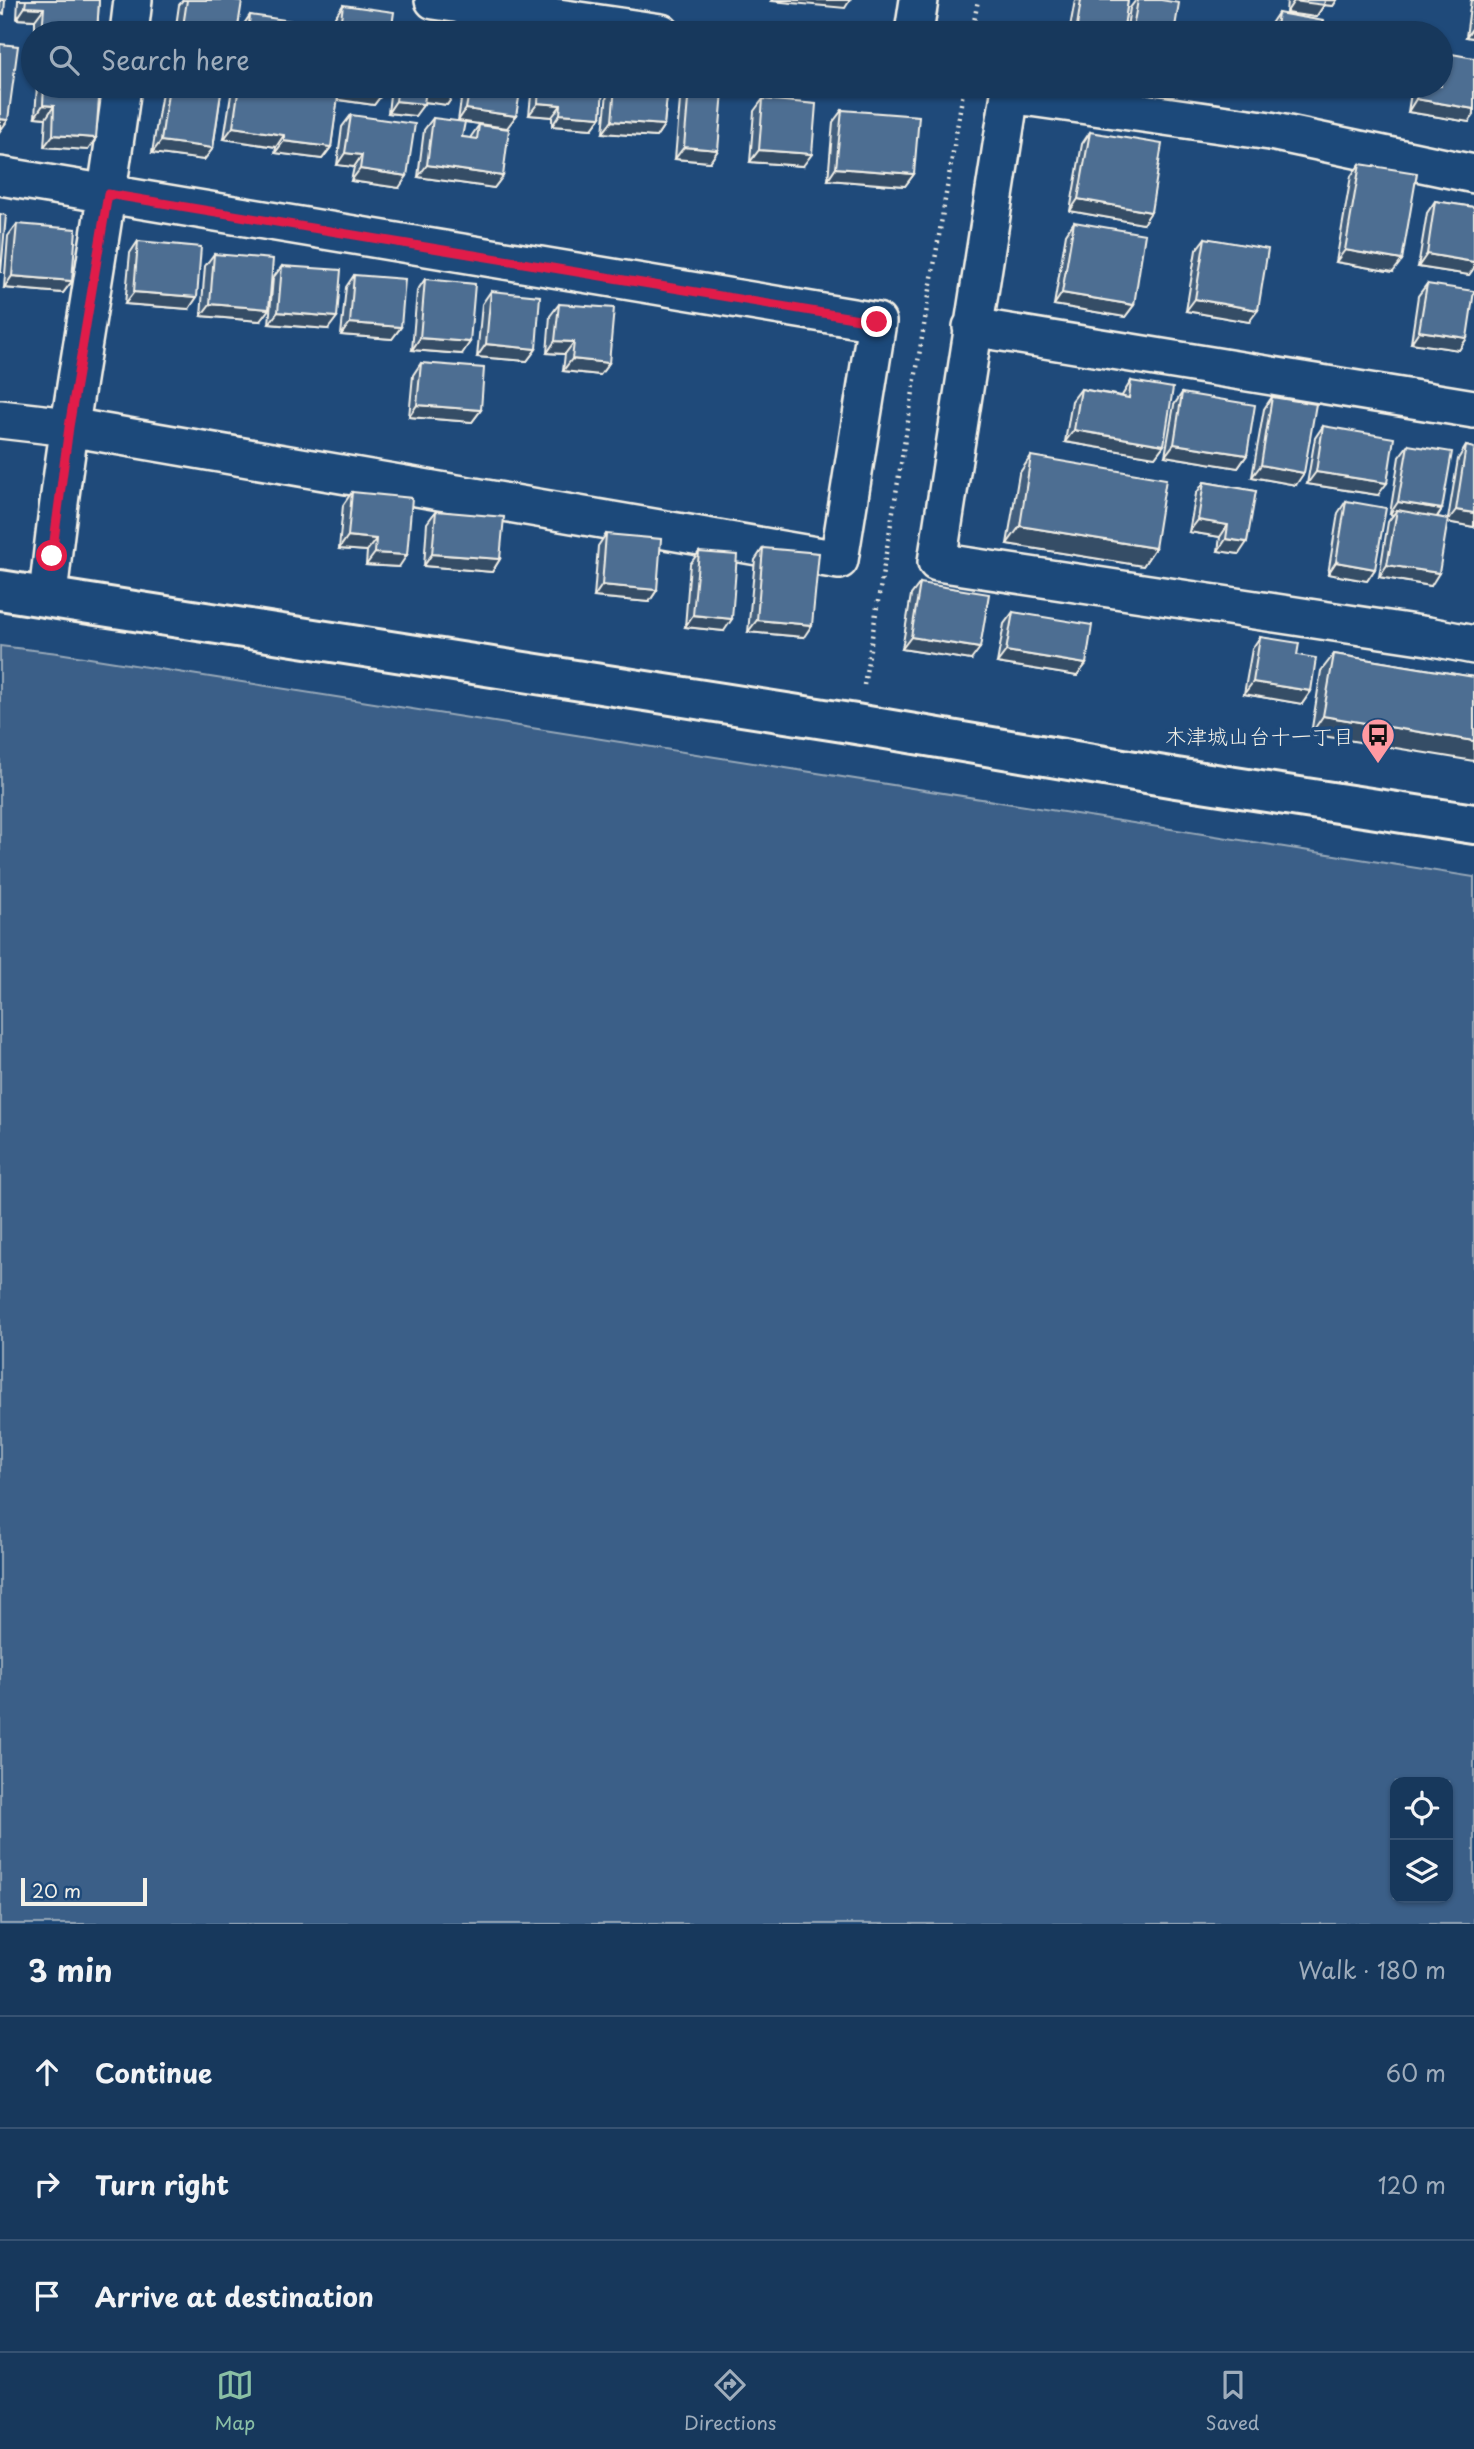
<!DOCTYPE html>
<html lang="en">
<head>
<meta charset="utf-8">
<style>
  body { margin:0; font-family:"Playpen Sans","Klee One",sans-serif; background:#244365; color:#f1f3f6 }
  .controls { position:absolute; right:21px; bottom:21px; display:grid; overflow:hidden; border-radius:14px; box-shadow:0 2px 5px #0004 }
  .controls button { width:63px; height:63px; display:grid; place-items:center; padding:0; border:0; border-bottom:2px solid #365272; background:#17385c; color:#f1f3f6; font:35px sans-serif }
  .scale { position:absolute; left:21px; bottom:18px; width:126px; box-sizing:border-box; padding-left:7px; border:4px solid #f4f1e8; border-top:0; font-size:19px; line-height:24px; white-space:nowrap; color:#f4f1e8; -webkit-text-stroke:5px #1f4a7a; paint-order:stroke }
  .stop { position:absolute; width:21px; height:21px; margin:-16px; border:5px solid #e11d48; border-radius:50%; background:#fff }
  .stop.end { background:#e11d48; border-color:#fff; box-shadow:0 2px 7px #0008 }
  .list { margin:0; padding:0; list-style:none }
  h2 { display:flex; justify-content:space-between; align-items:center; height:91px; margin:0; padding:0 28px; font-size:30px }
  h2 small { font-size:23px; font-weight:400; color:#9eacbb }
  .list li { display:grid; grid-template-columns:46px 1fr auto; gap:21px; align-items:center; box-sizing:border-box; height:112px; padding:0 28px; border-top:2px solid #365272 }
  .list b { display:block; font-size:26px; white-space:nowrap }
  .list em { font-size:23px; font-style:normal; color:#9eacbb }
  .icon { flex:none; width:38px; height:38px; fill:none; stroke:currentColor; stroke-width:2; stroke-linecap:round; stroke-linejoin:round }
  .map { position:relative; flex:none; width:1474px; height:1924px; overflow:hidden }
  .search { position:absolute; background:#17385c; box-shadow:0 2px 5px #0004; left:21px; right:21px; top:21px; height:77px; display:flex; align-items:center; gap:18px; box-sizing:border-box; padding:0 24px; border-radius:38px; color:#9eacbb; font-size:26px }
  .sheet { height:427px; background:#17385c }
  nav { display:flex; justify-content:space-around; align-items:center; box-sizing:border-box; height:98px; border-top:2px solid #365272; background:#17385c; font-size:19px; color:#9eacbb }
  nav a { display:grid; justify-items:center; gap:4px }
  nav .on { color:#8abfa5 }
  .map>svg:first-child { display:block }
  .green { fill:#3a5f88; stroke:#97a8b8; stroke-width:2; fill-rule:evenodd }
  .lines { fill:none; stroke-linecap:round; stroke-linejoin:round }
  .street-casing { stroke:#f4f1e8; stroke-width:42 }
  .secondary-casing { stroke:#f4f1e8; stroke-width:44 }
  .path { stroke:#f4f1e8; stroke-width:4.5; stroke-dasharray:2 5; stroke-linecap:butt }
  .street { stroke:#1f4a7a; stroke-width:37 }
  .secondary { stroke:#1f4a7a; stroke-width:38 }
  .wall { fill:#425f7e; stroke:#f4f1e8; stroke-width:2 }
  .shaded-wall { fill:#364d66; stroke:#f4f1e8; stroke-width:2 }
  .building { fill:#4d6e92; stroke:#f4f1e8; stroke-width:2 }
  .route { stroke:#e11d48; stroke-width:9 }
  .labels { text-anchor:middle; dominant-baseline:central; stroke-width:7; stroke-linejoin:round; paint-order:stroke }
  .poi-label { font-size:21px; fill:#f4f1e8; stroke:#1f4a7a; text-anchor:end }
</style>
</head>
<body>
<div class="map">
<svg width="1474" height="1924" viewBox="0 0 1474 1924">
  <rect width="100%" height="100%" fill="#1f4a7a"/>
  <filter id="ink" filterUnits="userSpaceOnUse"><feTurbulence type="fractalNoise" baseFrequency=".0143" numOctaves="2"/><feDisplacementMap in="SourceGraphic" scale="14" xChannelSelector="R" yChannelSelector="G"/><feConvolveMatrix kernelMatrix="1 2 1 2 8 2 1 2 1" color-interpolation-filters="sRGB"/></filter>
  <g filter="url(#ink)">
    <!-- green -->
    <path class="green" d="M0 646 58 653 1474 877V1924H0ZM1448 1782V1898H1395V1782Z"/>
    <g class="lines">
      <!-- street casing -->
      <g class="street-casing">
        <path id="street" d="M434 0 661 33
          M129 33 133 0
          M914 33 919 0
          M1474 174 1270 131 1010 94 937 562 1428 636 1474 645
          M0 176 877 322 839 560 69 427 0 419
          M972 327 1474 409
          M48 597C65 425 100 257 122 86"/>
      </g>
      <!-- secondary casing -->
      <g class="secondary-casing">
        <path id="secondary" d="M0 590 856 724 1176 778 1474 824"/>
      </g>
      <!-- path -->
      <path class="path" d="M972 33 978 0
        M864 685 964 86"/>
      <!-- street -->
      <use href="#street" class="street"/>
      <!-- secondary -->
      <use href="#secondary" class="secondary"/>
    </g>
    <!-- wall -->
    <path class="wall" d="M18 0H99L97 33H35V20L17 19Z
      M183 0H234L237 33H175L179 5Z
      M1075 0H1128L1123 33H1069Z
      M1136 0H1161L1174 33H1126L1130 8Z
      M1287 0H1337L1333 6 1324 5 1316 17 1286 13Z
      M1471 0H1474V38L1466 37Z
      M343 5 391 33H332L335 17Z
      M1278 13 1322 33H1269L1270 25Z
      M250 15 313 33H241L242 27Z
      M1474 58V115L1469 122 1408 112 1412 86H1441Z
      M37 86H100L88 150 44 147 46 118 35 117Z
      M163 86H222L213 148 204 160 152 153Z
      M237 86H261L313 93 314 86H384L383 93 374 105 337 100 331 147 322 159 275 153 276 147 224 139 231 95Z
      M391 86H457L455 93 447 105 424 102 415 116 388 113Z
      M463 86H521L507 128 458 121Z
      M532 86H603L601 117 592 129 552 126V117L529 115Z
      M612 86H668L664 125 656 137 603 133 607 93Z
      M689 88 718 150 710 162 675 159 680 100Z
      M763 99 803 166 750 162 754 111Z
      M842 110 914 174 905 186 828 180 833 122Z
      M351 115 399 188 351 181 354 167 337 165 342 127Z
      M433 118 462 137 470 138 479 125 503 176 494 188 418 177 424 130Z
      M1090 132 1143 224 1070 211 1082 144Z
      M1360 164 1393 272 1336 262 1351 176Z
      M1435 201 1474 207V268L1469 275 1418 267 1427 213Z
      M1074 222 1134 305 1125 317 1054 305 1066 234Z
      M17 224 72 281 63 293 4 288 8 236Z
      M1205 238 1249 322 1186 311 1196 250Z
      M138 241 189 309 125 304 130 253Z
      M214 254 260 321 201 316 205 266Z
      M282 266 328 329 269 324 273 278Z
      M354 275 401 327 392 339 341 335 346 287Z
      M425 279 462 354 412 350 417 291Z
      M1427 284 1467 338 1459 350 1411 343 1418 296Z
      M491 291 536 349 527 361 477 357 482 304Z
      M559 304 609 363 600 375 563 371 565 354 547 353 550 316Z
      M421 363 481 410 472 422 409 417 413 375Z
      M1131 381 1164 445 1155 457 1065 442 1072 401 1081 389 1122 396 1123 394Z
      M1182 393 1247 455 1238 468 1165 456 1174 405Z
      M1272 397 1296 485 1252 477 1264 409Z
      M1323 426 1378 495 1307 484 1315 438Z
      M1408 445 1442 509 1437 517 1448 519 1458 459 1466 446 1474 448V527L1448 522 1431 586 1379 577 1388 522 1393 515 1390 514 1399 457Z
      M1031 456 1155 548 1143 566 1007 544 1019 474Z
      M1204 482 1256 491 1239 554 1218 551 1220 537 1189 532 1196 494Z
      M352 492 399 567 366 565 367 551 339 549 343 505Z
      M1346 501 1375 569 1367 581 1328 574 1338 513Z
      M436 511 500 559 492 572 424 566 427 523Z
      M606 534 657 590 649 602 594 597 598 546Z
      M763 548 804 637 748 632 755 560Z
      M699 552 724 631 685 627 690 564Z
      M920 583 971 660 902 649 911 595Z
      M1013 612 1086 664 1077 676 997 663 1004 624Z
      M1260 637 1297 655 1311 691 1302 704 1244 694 1252 649Z
      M1334 654 1474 677 1311 734 1321 671Z"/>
    <!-- shaded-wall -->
    <path class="shaded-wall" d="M772 0H850L845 8 771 1Z
      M1337 0 1333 6 1324 5 1316 17 1286 13 1294 1Z
      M25 7 44 8 35 20 17 19Z
      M1474 26V38L1466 37Z
      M320 86H332L383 93 374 105 313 96Z
      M426 89 455 93 447 105 418 101Z
      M1416 99 1474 109V115L1469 122 1408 112Z
      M396 101 424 104 415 116 388 113Z
      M538 103 561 105 552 117 529 115Z
      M43 105 54 106 46 118 35 117Z
      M466 109 516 116 507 128 458 121Z
      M560 114 601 117 592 129 552 126Z
      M0 119 8 120 0 131Z
      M612 121 664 125 656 137 603 133Z
      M233 127 284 135 276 147 224 139Z
      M53 135 96 138 88 150 44 147Z
      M161 141 213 148 204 160 152 153Z
      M284 141 331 147 322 159 275 153Z
      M684 147 718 150 710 162 675 159Z
      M759 150 812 154 803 166 750 162Z
      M345 153 362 155 354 167 337 165Z
      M427 165 503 176 494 188 418 177Z
      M836 168 914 174 905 186 828 180Z
      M360 169 407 176 399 188 351 181Z
      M1078 199 1151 212 1143 224 1070 211Z
      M1345 250 1402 260 1393 272 1336 262Z
      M1427 254 1474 262V268L1469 275 1418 267Z
      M12 276 72 281 63 293 4 288Z
      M134 292 197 297 189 309 125 304Z
      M1062 293 1134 305 1125 317 1054 305Z
      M1195 299 1258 310 1249 322 1186 311Z
      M210 304 269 309 260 321 201 316Z
      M278 312 337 317 328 329 269 324Z
      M350 323 401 327 392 339 341 335Z
      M1419 331 1467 338 1459 350 1411 343Z
      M420 338 470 342 462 354 412 350Z
      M555 341 574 342 565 354 547 353Z
      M486 344 536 349 527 361 477 357Z
      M572 359 609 363 600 375 563 371Z
      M417 405 481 410 472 422 409 417Z
      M1074 430 1164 445 1155 457 1065 442Z
      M1174 444 1247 455 1238 468 1165 456Z
      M1261 465 1304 473 1296 485 1252 477Z
      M1316 472 1387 483 1378 495 1307 484Z
      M1398 502 1442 509 1434 521 1397 510 1393 515 1390 514Z
      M1456 510 1474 513V527L1447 522Z
      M1198 520 1228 525 1220 537 1189 532Z
      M1020 526 1155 548 1143 566 1007 544Z
      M348 536 376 539 367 551 339 549Z
      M1226 539 1247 542 1239 554 1218 551Z
      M375 553 407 555 399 567 366 565Z
      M432 554 500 559 492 572 424 566Z
      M1336 562 1375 569 1367 581 1328 574Z
      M1387 565 1439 573 1431 586 1379 577Z
      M602 585 657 590 649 602 594 597Z
      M693 615 732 619 724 631 685 627Z
      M757 620 812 625 804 637 748 632Z
      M911 637 980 648 971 660 902 649Z
      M1006 651 1086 664 1077 676 997 663Z
      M1253 682 1311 691 1302 704 1244 694Z
      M1323 716 1474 741V761L1311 734Z"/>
    <!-- building -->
    <path class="building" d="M0 0H5L4 14 0 13Z
      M26 0H99L97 33H42L44 8 25 7Z
      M187 0H234L242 1 237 33H182Z
      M1081 0H1128L1123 33H1076Z
      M1138 0H1161L1179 3 1174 33H1132Z
      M1294 0H1325L1324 5 1294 1Z
      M343 5 394 12 391 33H339Z
      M1278 13 1324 21 1322 33H1275Z
      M250 15 314 24 313 33H248Z
      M0 44 18 46 8 120 0 119Z
      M1441 52 1474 58V109L1416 99 1419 86H1441Z
      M44 86H100L96 138 53 135 54 106 43 105Z
      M169 86H222L213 148 161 141Z
      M239 86H261L338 97 331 147 284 141V135L233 127Z
      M332 86H384L383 93Z
      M398 86H457L455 93 426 89 424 104 396 101Z
      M470 86H521L516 116 466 109Z
      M539 86H603L601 117 560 114 561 105 538 103Z
      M615 86H668L664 125 612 121Z
      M689 88 723 91 718 150 684 147Z
      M763 99 816 104 812 154 759 150Z
      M842 110 919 116 914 174 836 168Z
      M351 115 415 124 407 176 360 169 362 155 345 153Z
      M433 118 465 122 462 137 477 139 479 125 509 129 503 176 427 165Z
      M1090 132 1162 144 1151 212 1078 199Z
      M1360 164 1417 173 1402 260 1345 250Z
      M1435 201 1474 207V262L1427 254Z
      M0 214 6 215 1 272H0Z
      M1074 222 1145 234 1134 305 1062 293Z
      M17 224 76 229 72 281 12 276Z
      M1205 238 1268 249 1258 310 1195 299Z
      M138 241 201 247 197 297 134 292Z
      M214 254 273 259 269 309 210 304Z
      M282 266 341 270 337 317 278 312Z
      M354 275 405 279 401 327 350 323Z
      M425 279 475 284 470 342 420 338Z
      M1427 284 1474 291 1467 338 1419 331Z
      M491 291 540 296 536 349 486 344Z
      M559 304 614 308 609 363 572 359 574 342 555 341Z
      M421 363 484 368 481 410 417 405Z
      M1131 381 1173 388 1164 445 1074 430 1081 389 1129 398Z
      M1182 393 1255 405 1247 455 1174 444Z
      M1272 397 1316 404 1304 473 1261 465Z
      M1323 426 1394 438 1387 483 1316 472Z
      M1408 445 1452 452 1442 509 1398 502Z
      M1466 446 1474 448V513L1456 510Z
      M1031 456 1166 479 1155 548 1020 526Z
      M1204 482 1256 491 1247 542 1226 539 1228 525 1198 520Z
      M352 492 412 498 407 555 375 553 376 539 348 536Z
      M1346 501 1386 508 1375 569 1336 562Z
      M1397 510 1448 519 1439 573 1387 565Z
      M436 511 504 517 500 559 432 554Z
      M606 534 661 539 657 590 602 585Z
      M763 548 819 553 812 625 757 620Z
      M699 552 737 555 732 619 693 615Z
      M920 583 989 594 980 648 911 637Z
      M1013 612 1092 625 1086 664 1006 651Z
      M1260 637 1299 643 1297 655 1316 658 1311 691 1253 682Z
      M1334 654 1474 677V741L1323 716Z"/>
  </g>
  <g class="lines" filter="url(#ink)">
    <!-- route -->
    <path class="route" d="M52 556 69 427 108 194 877 322"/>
  </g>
  <!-- icons -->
  <defs>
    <g id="bus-pin" transform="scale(1.75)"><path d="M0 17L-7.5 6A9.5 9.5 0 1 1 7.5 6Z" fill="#ff9aa2" stroke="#1f4a7a"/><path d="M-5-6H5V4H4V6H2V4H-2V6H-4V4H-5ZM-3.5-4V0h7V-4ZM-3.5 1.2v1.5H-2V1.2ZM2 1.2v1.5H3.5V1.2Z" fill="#111"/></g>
  </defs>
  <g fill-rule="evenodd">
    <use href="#bus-pin" x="1378" y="735"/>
  </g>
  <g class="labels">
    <!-- poi labels -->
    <g class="poi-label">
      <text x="1354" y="735">木津城山台十一丁目</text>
    </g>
  </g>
</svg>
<div class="controls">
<button><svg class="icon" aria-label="locate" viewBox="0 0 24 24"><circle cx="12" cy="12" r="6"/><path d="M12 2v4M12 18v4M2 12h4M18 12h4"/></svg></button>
<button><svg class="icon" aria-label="layers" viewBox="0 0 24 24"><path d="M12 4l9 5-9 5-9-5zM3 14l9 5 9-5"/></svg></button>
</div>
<div class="scale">20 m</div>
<div class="stop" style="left:52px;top:556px"></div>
<div class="stop end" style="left:877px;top:322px"></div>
<div class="search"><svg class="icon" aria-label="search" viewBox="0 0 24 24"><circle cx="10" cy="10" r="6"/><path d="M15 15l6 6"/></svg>Search here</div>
</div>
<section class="sheet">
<h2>3 min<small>Walk · 180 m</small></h2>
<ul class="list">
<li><svg class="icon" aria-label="ahead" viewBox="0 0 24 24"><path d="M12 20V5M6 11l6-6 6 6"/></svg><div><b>Continue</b></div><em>60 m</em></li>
<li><svg class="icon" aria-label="right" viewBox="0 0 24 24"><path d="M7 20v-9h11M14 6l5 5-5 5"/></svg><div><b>Turn right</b></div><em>120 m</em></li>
<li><svg class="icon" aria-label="arrive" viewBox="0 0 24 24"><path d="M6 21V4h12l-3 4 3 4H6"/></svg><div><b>Arrive at destination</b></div></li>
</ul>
</section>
<nav>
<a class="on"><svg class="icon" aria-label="map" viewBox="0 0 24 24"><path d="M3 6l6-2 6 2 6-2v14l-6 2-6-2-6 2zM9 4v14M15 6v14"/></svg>Map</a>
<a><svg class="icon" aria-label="directions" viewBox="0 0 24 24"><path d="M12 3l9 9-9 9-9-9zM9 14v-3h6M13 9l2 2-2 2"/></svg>Directions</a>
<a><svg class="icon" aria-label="saved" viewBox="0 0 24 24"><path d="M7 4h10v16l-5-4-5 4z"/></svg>Saved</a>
</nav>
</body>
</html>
